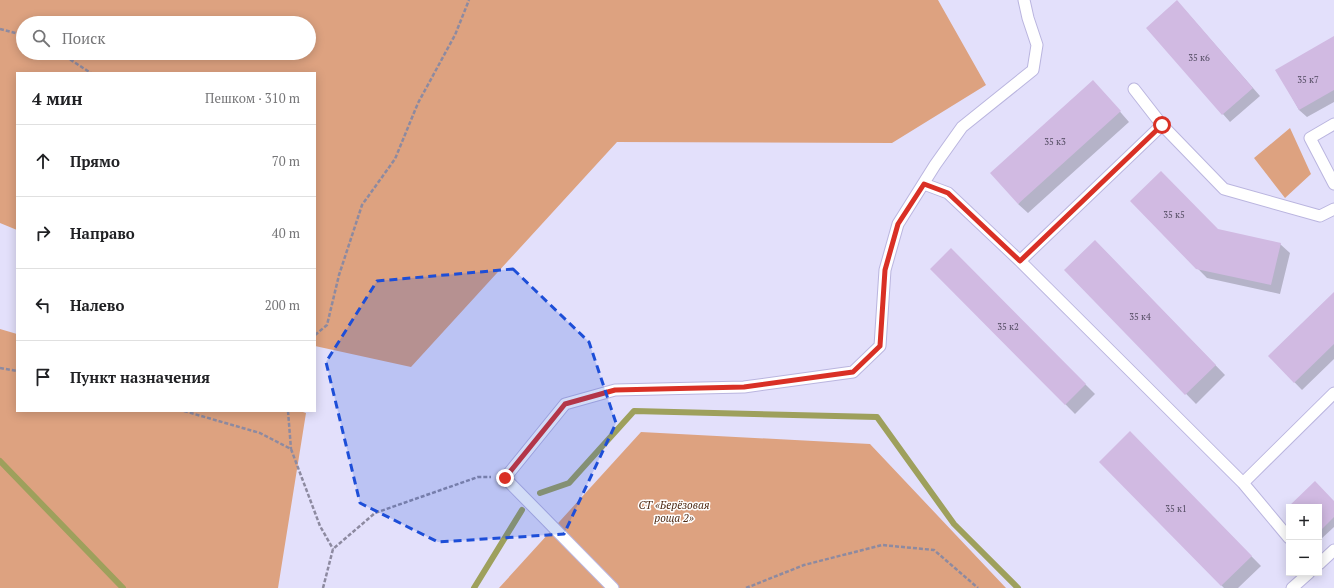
<!DOCTYPE html>
<html lang="ru">
<head>
<meta charset="utf-8">
<style>
  body { margin:0; font-family:"PT Serif",serif; background:#f2f2f2; color:#202124 }
  .controls { position:absolute; right:12px; bottom:12px; display:grid; overflow:hidden; border-radius:0px; box-shadow:0 2px 10px #0003 }
  .controls button { width:36px; height:36px; display:grid; place-items:center; padding:0; border:0; border-bottom:1px solid #e0e0e0; background:#fff; color:#202124; font:20px sans-serif }
  .stop { position:absolute; width:12px; height:12px; margin:-9px; border:3px solid #d93025; border-radius:50%; background:#fff }
  .stop.end { background:#d93025; border-color:#fff; box-shadow:0 1px 4px #0008 }
  .list { margin:0; padding:0; list-style:none }
  h2 { display:flex; justify-content:space-between; align-items:center; height:52px; margin:0; padding:0 16px; font-size:17px }
  h2 small { font-size:13px; font-weight:400; color:#757577 }
  .list li { display:grid; grid-template-columns:26px 1fr auto; gap:12px; align-items:center; box-sizing:border-box; height:72px; padding:0 16px; border-top:1px solid #e0e0e0 }
  .list b { display:block; font-size:15px; white-space:nowrap }
  .list em { font-size:13px; font-style:normal; color:#757577 }
  .icon { flex:none; width:22px; height:22px; fill:none; stroke:currentColor; stroke-width:2; stroke-linecap:round; stroke-linejoin:round }
  .map { position:relative; flex:none; width:1334px; height:588px; overflow:hidden }
  .search { position:absolute; background:#fff; box-shadow:0 2px 10px #0003; left:16px; top:16px; width:300px; height:44px; display:flex; align-items:center; gap:10px; box-sizing:border-box; padding:0 14px; border-radius:22px; color:#757577; font-size:15px }
  .panel { position:absolute; background:#fff; box-shadow:0 2px 10px #0003; left:16px; top:72px; width:300px; height:340px; border-radius:0px }
  .map>svg:first-child { display:block }
  .green { fill:#dda280; fill-rule:evenodd }
  .shadow { fill:#0003 }
  .lines { fill:none; stroke-linecap:round; stroke-linejoin:round }
  .stream { stroke:#9ea05c; stroke-width:6 }
  .building { fill:#d1bae2 }
  .lane-casing { stroke:#bab5df; stroke-width:13 }
  .path { stroke:#8d8aa0; stroke-width:2.5; stroke-dasharray:4 2; stroke-linecap:butt }
  .lane { stroke:#fff; stroke-width:11 }
  .route { stroke:#d93025; stroke-width:5 }
  .marked { fill:#1d4ed8; fill-opacity:0.2; stroke:#1d4ed8; stroke-width:3; stroke-dasharray:8 5; stroke-linejoin:round }
  .labels { text-anchor:middle; dominant-baseline:central; stroke-width:3; stroke-linejoin:round; paint-order:stroke }
  .number-label { font-size:9px; fill:#524b61 }
  .park-label { font-size:11px; font-style:italic; fill:#4e2a14; stroke:#fff }
</style>
</head>
<body>
<div class="map">
<svg width="1334" height="588" viewBox="0 0 1334 588">
  <rect width="100%" height="100%" fill="#e3e0fb"/>
  <!-- green -->
  <path class="green" d="M0 0H938L986 85 892 143 617 142 411 367 315 346V73H17V230L0 223ZM23 23H309V53H23Z
    M1290 128 1311 174 1285 198 1254 158Z
    M0 329 17 334V411H300L306 413 278 588H0Z
    M641 432 870 444 1006 588H499Z"/>
  <!-- shadow -->
  <path class="shadow" d="M1184 9 1260 96 1230 122 1147 28Z
    M1334 37V102L1307 117 1299 110 1277 70Z
    M1102 91 1129 122 1028 213 1018 204Z
    M1131 201 1217 230 1280 244 1290 253 1280 294 1207 278Z
    M1095 241 1225 375 1196 404 1065 270Z
    M951 250 1095 394 1075 414 932 269Z
    M1334 293V359L1302 390 1269 356Z
    M1130 433 1261 566 1238 588H1224L1101 462Z
    M1334 503V527L1320 540 1319 507H1290Z"/>
  <g class="lines">
    <!-- stream -->
    <path class="stream" d="M0 461 123 588
      M540 493 569 483 634 411 877 417 954 524 1018 588
      M474 588 522 510"/>
  </g>
  <!-- building -->
  <path class="building" d="M1177 0 1253 88 1222 115 1146 28Z
    M1334 36V90L1299 110 1275 70Z
    M1093 80 1121 111 1018 204 990 173Z
    M1161 171 1218 229 1281 243 1271 285 1196 269 1130 201Z
    M1095 240 1216 365 1185 395 1064 270Z
    M951 248 1086 384 1065 405 930 269Z
    M1334 292V344L1294 383 1268 356Z
    M1130 431 1252 556 1221 586 1099 462Z
    M1315 481 1334 501V517L1319 532V507H1289V510L1287 508Z"/>
  <g class="lines">
    <!-- lane casing -->
    <g class="lane-casing">
      <path id="lane" d="M1134 89 1162 125 1224 189 1320 216 1334 209
        M1334 124 1310 138 1334 184
        M924 184 948 193 1020 261 1243 483 1289 538
        M1020 261 1162 125
        M1243 483 1334 393
        M1319 564 1334 550
        M613 588 505 478 565 404 615 390 744 387 853 372 880 346 885 270 898 224 935 165 962 127 1033 70 1037 45 1028 18 1024 0
        M1292 588 1309 573"/>
    </g>
    <!-- path -->
    <path class="path" d="M0 29 23 35
      M60 53 91 73
      M315 335 327 325 339 275 362 205 395 159 418 103 455 35 469 0
      M0 368 17 371
      M184 411 260 433 291 449 320 526 333 549
      M288 411 291 449
      M323 588 333 549 375 513 478 477H491
      M746 588 804 565 882 545 934 550 978 588"/>
    <!-- lane -->
    <use href="#lane" class="lane"/>
  </g>
  <g class="lines">
    <!-- route -->
    <path class="route" d="M505 478 565 404 615 390 744 387 853 372 880 346 885 270 898 224 924 184 948 193 1020 261 1162 125"/>
  </g>
  <!-- marked area -->
  <path class="marked" d="M513 269 589 342 616 423 564 534 438 542 360 503 326 362 377 281Z"/>
  <g class="labels">
    <!-- number labels -->
    <g class="number-label">
      <text x="1199" y="58">35 к6</text>
      <text x="1308" y="80">35 к7</text>
      <text x="1055" y="142">35 к3</text>
      <text x="1174" y="215">35 к5</text>
      <text x="1140" y="317">35 к4</text>
      <text x="1008" y="327">35 к2</text>
      <text x="1176" y="509">35 к1</text>
    </g>
    <!-- park labels -->
    <g class="park-label">
      <text x="674" y="505">СТ «Берёзовая<tspan x="674" dy="13">роща 2»</tspan></text>
    </g>
  </g>
</svg>
<div class="controls">
<button>+</button>
<button>−</button>
</div>
<div class="stop" style="left:1162px;top:125px"></div>
<div class="stop end" style="left:505px;top:478px"></div>
<div class="search"><svg class="icon" aria-label="search" viewBox="0 0 24 24"><circle cx="10" cy="10" r="6"/><path d="M15 15l6 6"/></svg>Поиск</div>
<section class="panel">
<h2>4 мин<small>Пешком · 310 m</small></h2>
<ul class="list">
<li><svg class="icon" aria-label="ahead" viewBox="0 0 24 24"><path d="M12 20V5M6 11l6-6 6 6"/></svg><div><b>Прямо</b></div><em>70 m</em></li>
<li><svg class="icon" aria-label="right" viewBox="0 0 24 24"><path d="M7 20v-9h11M14 6l5 5-5 5"/></svg><div><b>Направо</b></div><em>40 m</em></li>
<li><svg class="icon" aria-label="left" viewBox="0 0 24 24"><path d="M17 20v-9H6M10 6l-5 5 5 5"/></svg><div><b>Налево</b></div><em>200 m</em></li>
<li><svg class="icon" aria-label="arrive" viewBox="0 0 24 24"><path d="M6 21V4h12l-3 4 3 4H6"/></svg><div><b>Пункт назначения</b></div></li>
</ul>
</section>
</div>
</body>
</html>
